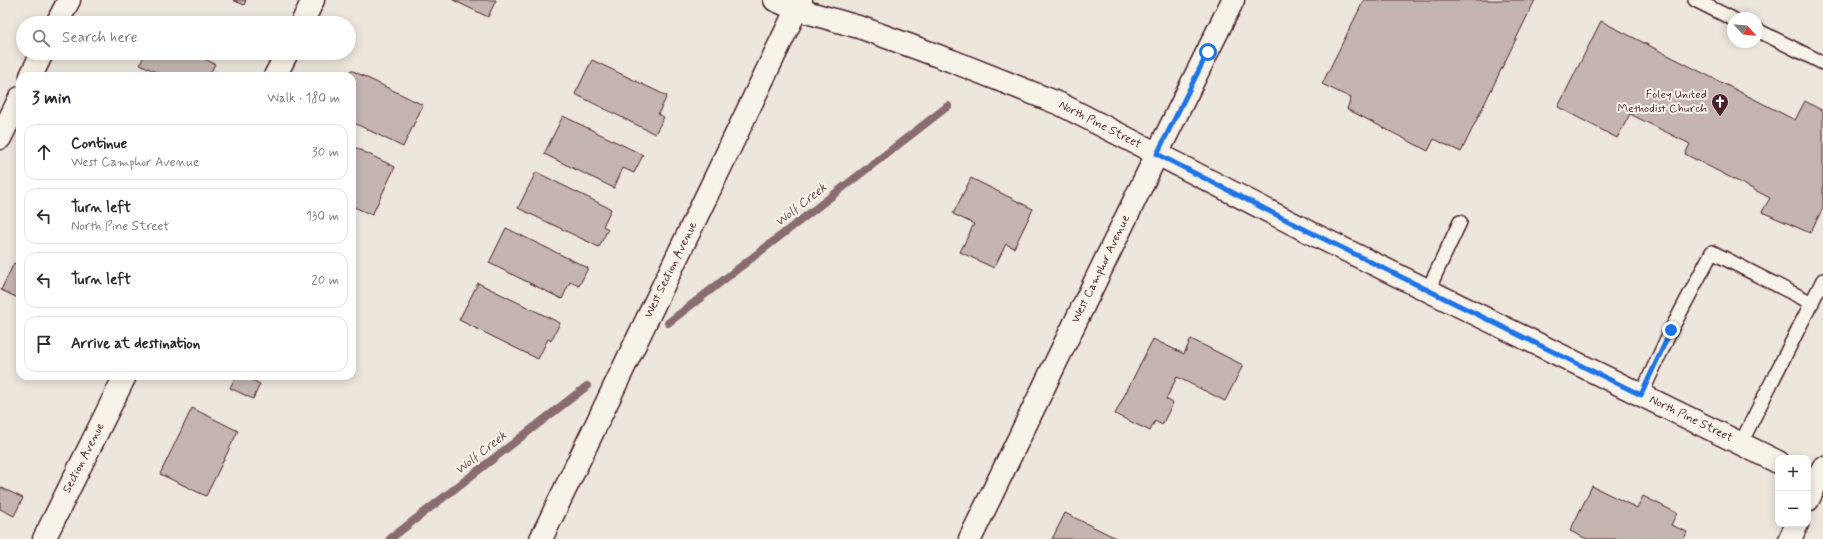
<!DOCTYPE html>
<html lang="en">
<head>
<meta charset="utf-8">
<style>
  body { margin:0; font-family:Mynerve,sans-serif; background:#f7f7f7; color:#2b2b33 }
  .controls { position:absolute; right:12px; bottom:12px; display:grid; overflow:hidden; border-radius:8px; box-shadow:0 2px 10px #0003 }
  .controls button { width:36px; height:36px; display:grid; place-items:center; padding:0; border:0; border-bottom:1px solid #e1e1e2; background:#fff; color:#2b2b33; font:20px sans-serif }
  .compass { position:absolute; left:1727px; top:12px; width:36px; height:36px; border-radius:50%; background:#fff; box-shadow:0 2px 10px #0003; rotate:116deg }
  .stop { position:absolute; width:12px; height:12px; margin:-9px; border:3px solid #1a73e8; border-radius:50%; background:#fff }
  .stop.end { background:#1a73e8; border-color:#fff; box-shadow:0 1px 4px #0008 }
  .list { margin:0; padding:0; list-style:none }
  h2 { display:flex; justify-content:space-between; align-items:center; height:52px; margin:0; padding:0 16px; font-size:17px }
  h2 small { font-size:13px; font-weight:400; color:#7c7c81 }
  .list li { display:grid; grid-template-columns:26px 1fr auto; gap:12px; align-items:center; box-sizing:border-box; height:56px; margin:0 8px 8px; padding:0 8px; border:1px solid #e1e1e2; border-radius:12px }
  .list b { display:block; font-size:15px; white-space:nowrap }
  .list p { margin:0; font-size:13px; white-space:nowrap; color:#7c7c81 }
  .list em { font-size:13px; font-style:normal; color:#7c7c81 }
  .icon { flex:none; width:22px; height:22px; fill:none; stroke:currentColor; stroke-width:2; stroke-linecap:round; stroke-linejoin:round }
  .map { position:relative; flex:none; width:1823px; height:539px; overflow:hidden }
  .search { position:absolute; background:#fff; box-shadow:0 2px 10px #0003; left:16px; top:16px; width:340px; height:44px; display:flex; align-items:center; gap:10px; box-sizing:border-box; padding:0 14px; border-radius:22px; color:#7c7c81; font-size:15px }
  .panel { position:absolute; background:#fff; box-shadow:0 2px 10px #0003; left:16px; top:72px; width:340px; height:308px; border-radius:12px }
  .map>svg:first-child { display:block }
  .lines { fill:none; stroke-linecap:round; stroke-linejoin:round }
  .stream { stroke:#896c6f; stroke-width:8 }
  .building { fill:#c4b5b0; stroke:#4a1f2b }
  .lane-casing { stroke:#4a1f2b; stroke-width:16 }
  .street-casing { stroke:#4a1f2b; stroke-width:25 }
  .secondary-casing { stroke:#4a1f2b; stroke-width:25 }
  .lane { stroke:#f7f3e8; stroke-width:13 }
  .street { stroke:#f7f3e8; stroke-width:22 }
  .secondary { stroke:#f7f3e8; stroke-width:22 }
  .route { stroke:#1a73e8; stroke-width:5 }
  .labels { text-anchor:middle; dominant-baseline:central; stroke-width:4; stroke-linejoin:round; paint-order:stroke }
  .poi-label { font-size:12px; fill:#4a1f2b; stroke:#f7f3e8; text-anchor:end }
  .street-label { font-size:12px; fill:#4a1f2b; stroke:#f7f3e8 }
  .water-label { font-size:13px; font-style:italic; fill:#6f4c53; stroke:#f7f3e8 }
</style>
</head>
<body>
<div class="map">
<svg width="1823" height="539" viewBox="0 0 1823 539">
  <rect width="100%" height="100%" fill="#ece6dd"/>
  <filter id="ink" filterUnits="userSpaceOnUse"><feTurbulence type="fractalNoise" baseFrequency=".025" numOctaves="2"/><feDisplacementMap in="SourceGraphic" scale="8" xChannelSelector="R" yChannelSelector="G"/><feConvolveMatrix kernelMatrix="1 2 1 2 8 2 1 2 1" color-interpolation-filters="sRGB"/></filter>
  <g filter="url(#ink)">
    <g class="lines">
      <!-- stream -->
      <path class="stream" d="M668 323 948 106
        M390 539 587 386"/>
    </g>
    <!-- building -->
    <path class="building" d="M233 0H246L244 5Z
      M453 0H496L488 17Z
      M1364 0H1535L1461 152 1434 139 1428 151 1347 109 1351 98 1322 84Z
      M1601 21 1795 120 1805 101 1823 111V208L1810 233 1762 212 1770 198 1685 154 1690 144 1630 114 1617 138 1558 107Z
      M146 53H192L215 64 209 76H164L140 64Z
      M592 60 667 96 658 114 664 117 655 134 575 94Z
      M351 70 423 105 403 147 352 122V76H348Z
      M563 116 643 155 634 173 623 168 614 188 544 154Z
      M352 146 395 167 372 215 352 206Z
      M536 172 611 209 603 226 608 229 599 247 518 208Z
      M971 178 1033 209 1014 248 1006 244 994 268 960 252 974 224 953 214Z
      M506 228 588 268 579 286 570 282 562 299 489 263Z
      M14 263 20 266V299L1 290Z
      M478 283 560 323 551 341 548 339 538 359 459 320Z
      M1153 339 1184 354 1191 339 1243 365 1225 401 1177 377 1166 399 1173 403 1162 425 1155 421 1150 431 1115 414Z
      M236 376H244L260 384 253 399 230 388Z
      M192 408 238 431 206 496 160 474Z
      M1592 486 1637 508 1643 496 1677 513 1671 525 1687 532 1684 539H1587L1570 531Z
      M0 487 23 498 14 516 0 509Z
      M1065 513 1118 539H1052Z"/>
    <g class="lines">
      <!-- lane casing -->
      <g class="lane-casing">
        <path id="lane" d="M1695 0 1733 19
          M1757 30 1823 63
          M1428 290 1460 222
          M1641 395 1671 330 1712 252 1812 303
          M1741 443 1823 280"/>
      </g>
      <!-- street casing -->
      <g class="street-casing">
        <path id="street" d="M775 0 796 9 862 28 952 61 1060 104 1315 235 1778 462
          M57 23 69 0
          M302 23 313 0
          M31 76 42 53
          M275 76 287 53
          M0 138 20 98
          M1808 500 1823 468
          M44 539 125 376
          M970 539 1157 154 1233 0
          M1790 539 1797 524"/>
      </g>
      <!-- secondary casing -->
      <g class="secondary-casing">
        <path id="secondary" d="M541 539 801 0"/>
      </g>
      <!-- lane -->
      <use href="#lane" class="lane"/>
      <!-- street -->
      <use href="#street" class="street"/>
      <!-- secondary -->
      <use href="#secondary" class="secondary"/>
    </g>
  </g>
  <g class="lines" filter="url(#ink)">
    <!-- route -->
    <path class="route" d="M1208 52 1157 154 1316 235 1641 395 1671 330"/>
  </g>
  <!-- icons -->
  <defs>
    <g id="church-pin" transform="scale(0.9)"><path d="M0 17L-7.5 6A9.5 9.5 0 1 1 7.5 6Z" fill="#4a1f2b" stroke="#f7f3e8"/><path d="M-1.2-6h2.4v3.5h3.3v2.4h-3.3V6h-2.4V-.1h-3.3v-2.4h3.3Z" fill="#fff"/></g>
  </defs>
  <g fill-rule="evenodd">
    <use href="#church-pin" x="1720" y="102"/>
  </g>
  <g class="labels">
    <!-- poi labels -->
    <g class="poi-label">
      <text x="1707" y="95">Foley United<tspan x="1707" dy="14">Methodist Church</tspan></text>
    </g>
    <!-- street labels -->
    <g class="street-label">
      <text transform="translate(1100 125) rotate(27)">North Pine Street</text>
      <text transform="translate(1101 269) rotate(-64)">West Camphor Avenue</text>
      <text transform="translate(671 270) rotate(-64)">West Section Avenue</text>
      <text transform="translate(1691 419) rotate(26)">North Pine Street</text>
      <text transform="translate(84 458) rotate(-63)">Section Avenue</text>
    </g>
    <!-- water labels -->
    <g class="water-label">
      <text transform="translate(801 205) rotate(-38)">Wolf Creek</text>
      <text transform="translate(481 453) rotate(-38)">Wolf Creek</text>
    </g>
  </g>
</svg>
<div class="controls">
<button>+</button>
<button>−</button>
</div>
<svg class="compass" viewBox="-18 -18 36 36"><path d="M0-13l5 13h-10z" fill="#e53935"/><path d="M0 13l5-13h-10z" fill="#7c7c81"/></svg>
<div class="stop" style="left:1208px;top:52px"></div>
<div class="stop end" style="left:1671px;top:330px"></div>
<div class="search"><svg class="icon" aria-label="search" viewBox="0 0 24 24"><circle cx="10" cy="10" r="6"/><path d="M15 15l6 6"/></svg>Search here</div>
<section class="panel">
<h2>3 min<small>Walk · 180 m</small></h2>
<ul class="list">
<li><svg class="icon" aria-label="ahead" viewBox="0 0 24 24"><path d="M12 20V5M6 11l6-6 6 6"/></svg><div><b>Continue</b><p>West Camphor Avenue</p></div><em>30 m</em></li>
<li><svg class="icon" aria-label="left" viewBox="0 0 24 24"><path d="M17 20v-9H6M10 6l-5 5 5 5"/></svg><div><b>Turn left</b><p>North Pine Street</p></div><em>130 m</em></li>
<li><svg class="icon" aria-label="left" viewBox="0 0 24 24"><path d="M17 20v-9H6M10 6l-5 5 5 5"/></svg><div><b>Turn left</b></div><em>20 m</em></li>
<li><svg class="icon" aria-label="arrive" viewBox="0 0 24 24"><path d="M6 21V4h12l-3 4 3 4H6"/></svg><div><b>Arrive at destination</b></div></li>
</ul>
</section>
</div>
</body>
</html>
